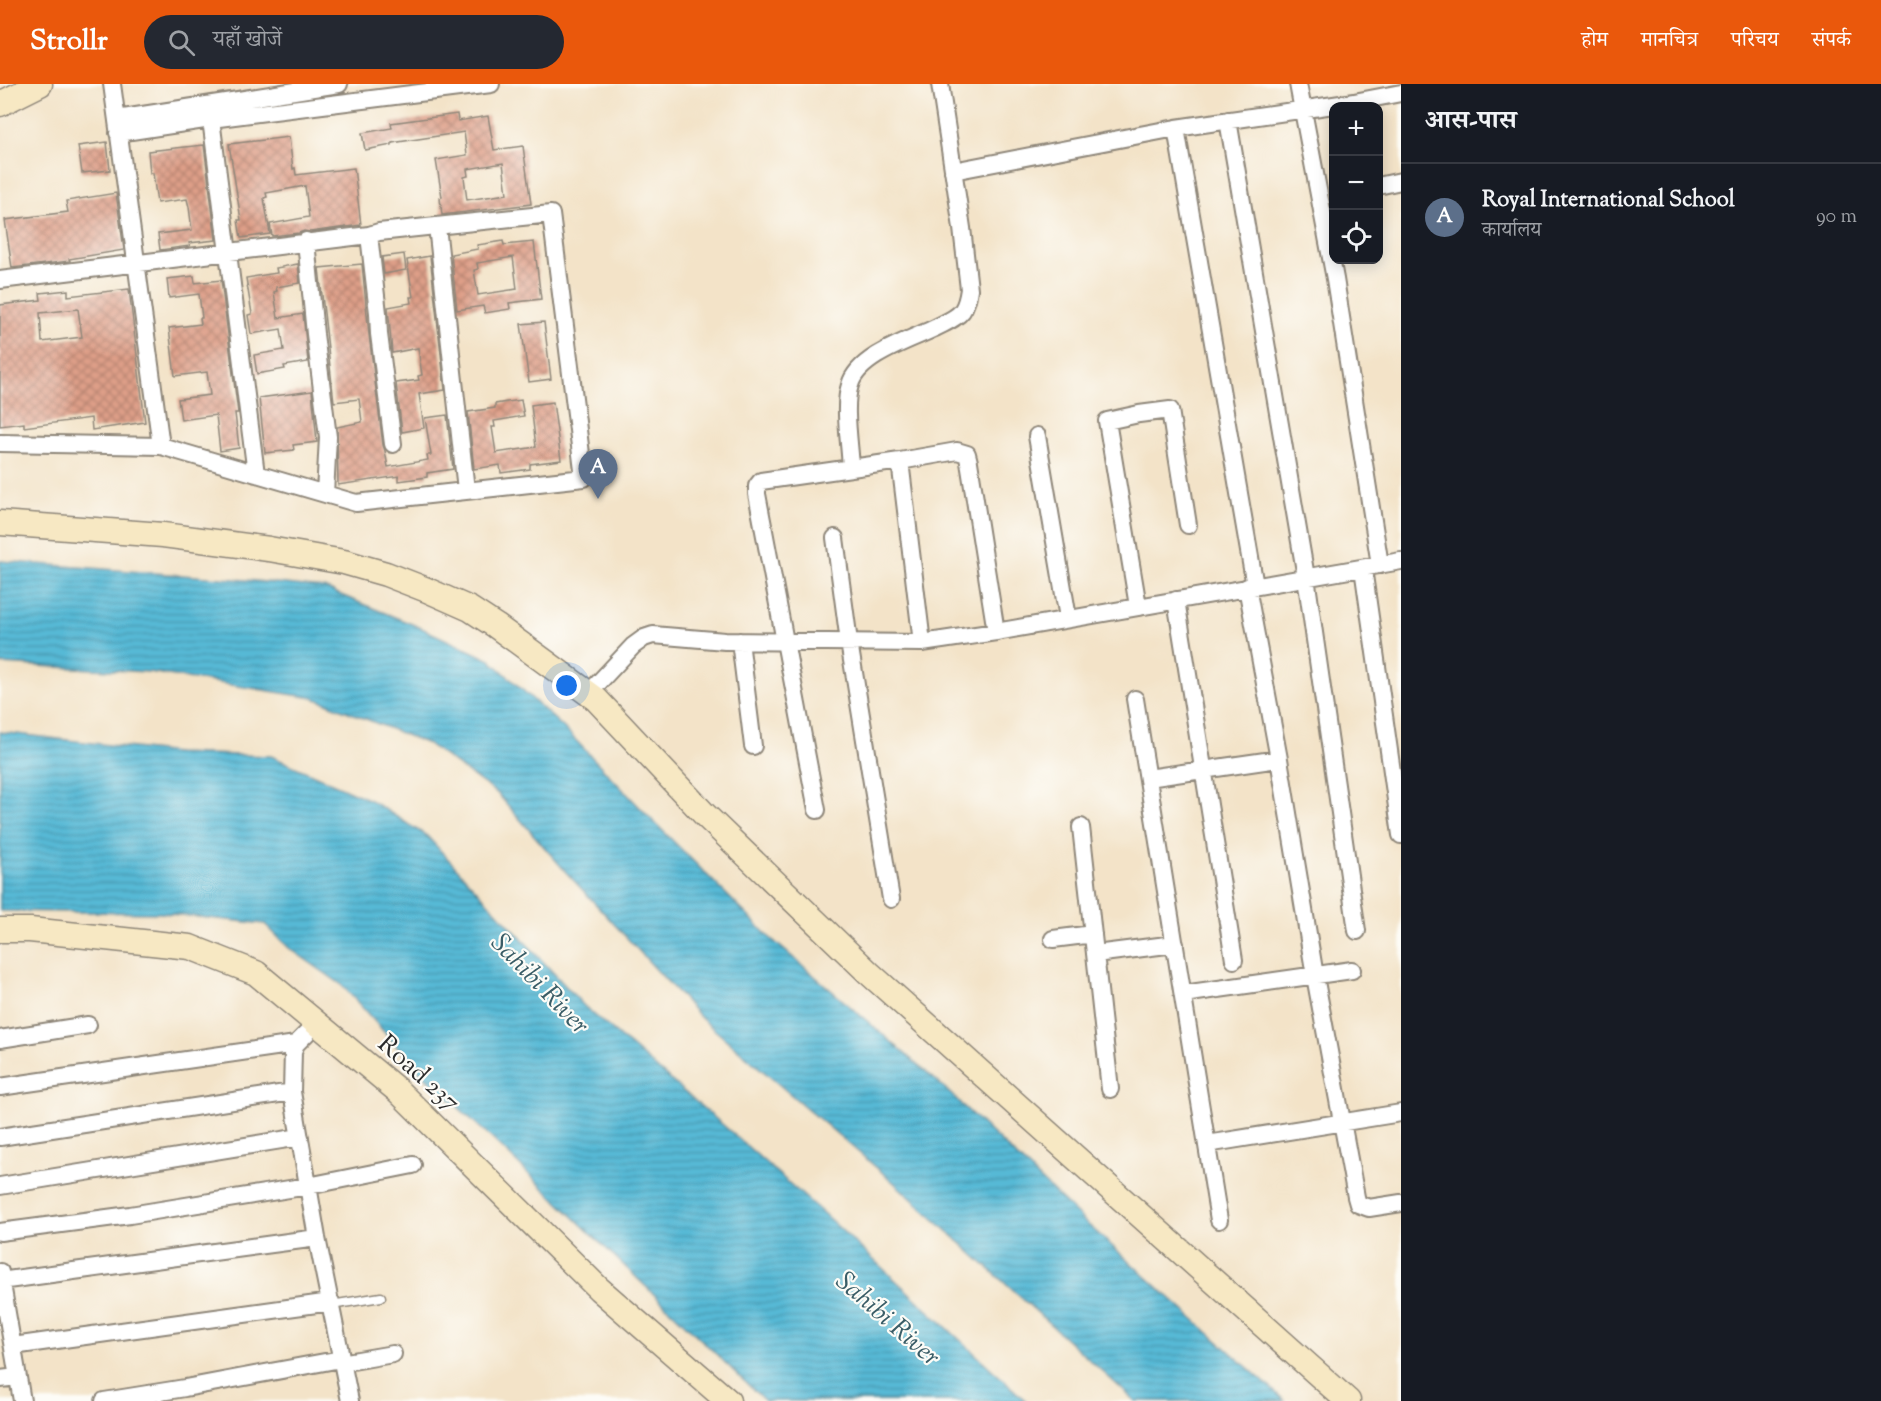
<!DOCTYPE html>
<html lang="hi">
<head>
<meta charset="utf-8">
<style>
  body { margin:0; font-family:"Sorts Mill Goudy","Noto Serif Devanagari",serif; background:#242831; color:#f1f3f6 }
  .controls { position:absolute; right:18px; top:18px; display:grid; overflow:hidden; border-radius:12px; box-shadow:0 3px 15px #0003 }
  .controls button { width:54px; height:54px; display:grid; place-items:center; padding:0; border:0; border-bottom:2px solid #363941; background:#171b24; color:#f1f3f6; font:30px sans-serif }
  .you { position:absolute; left:567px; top:602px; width:21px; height:21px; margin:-15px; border:4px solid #fff; border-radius:50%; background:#1a73e8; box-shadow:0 0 0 9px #1a73e833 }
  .badge { display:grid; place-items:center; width:39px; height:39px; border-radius:50%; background:#ea580c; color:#fff; font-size:20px; font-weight:700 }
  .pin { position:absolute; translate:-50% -50px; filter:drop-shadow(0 2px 3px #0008) }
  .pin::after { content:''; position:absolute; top:32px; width:21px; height:18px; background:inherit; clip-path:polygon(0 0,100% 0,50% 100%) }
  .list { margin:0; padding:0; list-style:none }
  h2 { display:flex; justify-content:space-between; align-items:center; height:78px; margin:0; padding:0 24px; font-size:26px }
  h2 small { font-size:20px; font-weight:400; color:#9ea1a6 }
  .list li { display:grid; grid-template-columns:39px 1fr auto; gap:18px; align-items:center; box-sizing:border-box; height:108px; padding:0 24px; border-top:2px solid #363941 }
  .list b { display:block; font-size:22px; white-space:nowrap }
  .list p { margin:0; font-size:20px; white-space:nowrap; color:#9ea1a6 }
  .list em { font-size:20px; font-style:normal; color:#9ea1a6 }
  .icon { flex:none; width:33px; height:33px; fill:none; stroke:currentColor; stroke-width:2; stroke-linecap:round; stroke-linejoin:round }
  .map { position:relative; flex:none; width:1401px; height:1317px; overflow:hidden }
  header { display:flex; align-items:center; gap:36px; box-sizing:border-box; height:84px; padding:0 30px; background:#ea580c; color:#fff }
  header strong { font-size:28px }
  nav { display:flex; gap:33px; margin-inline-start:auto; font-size:21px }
  .search { width:420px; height:54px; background:#242831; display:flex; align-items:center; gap:15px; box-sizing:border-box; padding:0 21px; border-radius:33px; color:#9ea1a6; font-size:22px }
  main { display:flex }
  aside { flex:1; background:#171b24 }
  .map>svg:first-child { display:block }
  .water { fill:url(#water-rules); stroke:#417280; stroke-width:1.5 }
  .building { fill:url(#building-cross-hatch); fill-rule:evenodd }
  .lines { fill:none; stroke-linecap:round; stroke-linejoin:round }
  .lane-casing { stroke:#8f877a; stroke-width:11 }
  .street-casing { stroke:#8f877a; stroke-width:20 }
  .secondary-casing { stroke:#8f877a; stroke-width:27 }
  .lane { stroke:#fff; stroke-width:8 }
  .street { stroke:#fff; stroke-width:16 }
  .secondary { stroke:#f7e8c3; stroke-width:24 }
  .labels { text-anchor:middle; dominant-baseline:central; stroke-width:4.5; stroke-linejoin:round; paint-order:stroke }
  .street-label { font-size:26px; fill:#2b2b2b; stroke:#fdfcf7 }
  .water-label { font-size:27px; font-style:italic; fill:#3a5d67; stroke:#fdfcf7 }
</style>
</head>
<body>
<header>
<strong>Strollr</strong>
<div class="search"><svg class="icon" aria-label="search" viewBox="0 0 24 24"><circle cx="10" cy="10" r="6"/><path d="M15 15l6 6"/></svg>यहाँ खोजें</div>
<nav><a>होम</a><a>मानचित्र</a><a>परिचय</a><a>संपर्क</a></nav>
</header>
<main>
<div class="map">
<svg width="1401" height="1317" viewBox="0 0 1401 1317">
  <defs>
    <pattern id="water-rules" width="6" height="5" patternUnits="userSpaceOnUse" patternTransform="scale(1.5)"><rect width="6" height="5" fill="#57b9d6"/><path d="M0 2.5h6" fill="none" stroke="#4897ae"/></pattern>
    <pattern id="building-cross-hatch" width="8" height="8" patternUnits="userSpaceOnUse" patternTransform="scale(1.5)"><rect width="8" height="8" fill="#de9f88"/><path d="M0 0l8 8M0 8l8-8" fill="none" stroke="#b4826f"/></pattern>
  </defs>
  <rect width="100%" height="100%" fill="#fdfcf7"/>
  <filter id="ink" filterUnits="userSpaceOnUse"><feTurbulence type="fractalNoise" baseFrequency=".0167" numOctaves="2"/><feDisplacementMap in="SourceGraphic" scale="12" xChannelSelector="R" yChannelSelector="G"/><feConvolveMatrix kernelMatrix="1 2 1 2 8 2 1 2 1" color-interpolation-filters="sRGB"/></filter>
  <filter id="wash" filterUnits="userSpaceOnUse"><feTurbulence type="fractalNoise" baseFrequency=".008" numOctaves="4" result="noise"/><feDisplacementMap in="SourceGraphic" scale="24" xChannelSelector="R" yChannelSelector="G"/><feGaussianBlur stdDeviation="1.35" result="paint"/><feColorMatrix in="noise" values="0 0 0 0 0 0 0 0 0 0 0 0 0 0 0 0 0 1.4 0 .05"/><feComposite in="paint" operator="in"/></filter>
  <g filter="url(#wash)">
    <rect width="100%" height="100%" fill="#f3e3c8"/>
    <!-- water -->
    <path class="water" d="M0 477 246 496 324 504 419 543 490 576 564 644 652 736 768 852 938 998 1084 1137 1285 1317H1135L891 1096 702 935 566 788 498 710 428 660 314 614 149 588 0 580Z
      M0 648 176 669 271 672 370 716 427 752 584 922 723 1041 824 1130 1026 1317H765L484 1047 421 989 342 901 289 864 265 840 161 829 0 827Z"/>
    <g id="blocks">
      <!-- building -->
      <path class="building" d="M457 30 458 37 488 32 494 66 523 62 531 120 442 131 440 114 442 113 436 76 467 71 464 48 392 59V61L365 66 362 49 392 44 391 39ZM503 79 507 110 467 116 464 93 468 92 467 85Z
        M289 53 293 85 295 84 296 91 354 84 361 141 310 148 304 147 299 149 272 152 270 140 309 133 305 102 266 109 267 113 264 114 270 150 241 154 238 136H241L229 60Z
        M107 58 110 86 82 89 78 62Z
        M204 61 216 156 189 159 190 162 160 166 158 150 192 146 189 123 187 115 157 119 153 89H150L148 67Z
        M116 109 124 166 69 175 70 177 12 184 5 136 68 128 66 117Z
        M503 157 504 161 534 158 541 215 509 219 510 225 485 229 483 222 457 226 451 170 478 165 477 161ZM513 173 517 205 478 211 474 186 478 185 477 179Z
        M404 170 406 186 384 190 382 173Z
        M430 172 445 306 419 310 424 344 402 348 396 299 419 296 418 292 422 291 418 264 392 269 388 223 411 219 410 213H413L407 176Z
        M298 180 300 199 276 203 277 207 274 208 278 234 303 230 308 278 284 282 285 285 257 290 254 271 284 266 281 245 251 250 248 231 252 230 246 194 277 189 276 184Z
        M362 180 369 251 383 361 385 367 388 383 428 376 427 371H431L425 334 447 331 453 385 427 389V393L399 397V392L338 401 337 343 362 338 359 315 334 318 319 184Z
        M194 192 195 199 221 196 238 329H235L239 364 220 367 216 331 181 336 178 315 210 311 207 288 175 292 169 244 201 240 200 234H202L199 210 169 214 167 195Z
        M129 205 145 338 92 346 91 334 24 343V339L0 342V221L41 216 40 209 68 206V212ZM78 225 82 253 42 258 40 229Z
        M544 238 551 295 529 298 521 240Z
        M312 307 317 358 293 361 294 366 265 369 259 314Z
        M521 316 524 332 494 337 495 343H492L496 369 536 363 531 321 553 318 561 376 530 380V385L501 389 500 381 474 385 468 328 495 324V320Z"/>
    </g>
  </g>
  <g filter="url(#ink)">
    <use href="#blocks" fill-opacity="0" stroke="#8f877a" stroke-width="1.5"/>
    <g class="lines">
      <!-- lane casing -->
      <g class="lane-casing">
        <path id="lane" d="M331 1221 381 1213"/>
      </g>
      <!-- street casing -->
      <g class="street-casing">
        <path id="street" d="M112 0 161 362
          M1298 0 1335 195 1380 481
          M117 35 339 0
          M211 35 256 390
          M1228 36 1306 493 1357 847
          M1176 44 1255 502
          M118 49 211 35 491 0
          M953 87 1176 44 1354 18 1401 9
          M1378 102 1401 97
          M437 142 466 406
          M369 151 378 229 379 250 393 360
          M306 157 315 250 328 353 325 410
          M0 196 369 151 379 148 551 130 584 394 356 419 161 362 0 359
          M1037 352 1068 534
          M900 377 922 559
          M851 384C850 361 843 322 850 301 858 272 910 256 935 244 944 239 956 235 962 227 967 220 968 212 969 205L962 144 940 0
          M835 454 849 558 891 815
          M1363 484 1401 751
          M1247 503 1279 675 1315 892 1356 1113 1358 1120 1369 1124 1401 1119
          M1176 516 1234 876
          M1138 522 1107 337 1139 330 1170 326 1188 441
          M740 557 753 662
          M588 610 633 562 644 554 653 551 725 557 922 559 996 548 1401 477
          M1135 615 1219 1136
          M1148 694 1279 675
          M817 726 757 410V402L761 397 900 377 957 367 967 370 969 378 996 548
          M1081 743 1110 1005
          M1053 855 1093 850
          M1095 870 1175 860
          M1183 910 1352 886
          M317 939 296 960 293 967 292 1008 317 1154 350 1317
          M0 955 88 941
          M0 1003 296 960
          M0 1053 292 1008
          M1207 1060 1401 1029
          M0 1102 300 1053
          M0 1148 130 1131 308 1102 413 1081
          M0 1188 22 1317
          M0 1197 317 1154
          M13 1262 331 1218
          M341 1279 393 1270
          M0 1295 18 1293
          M104 1317 185 1304 341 1275"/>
      </g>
      <!-- secondary casing -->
      <g class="secondary-casing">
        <path id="secondary" d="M0 20 40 0
          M0 439 163 451 269 465 344 478 386 490 427 506 470 525 496 542 596 615 706 732 869 889 1348 1317
          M0 846H30L190 863 256 889 397 1006 599 1205 728 1317"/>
      </g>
      <!-- lane -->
      <use href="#lane" class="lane"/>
      <!-- street -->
      <use href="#street" class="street"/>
      <!-- secondary -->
      <use href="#secondary" class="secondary"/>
    </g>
  </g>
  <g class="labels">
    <!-- street labels -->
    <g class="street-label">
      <text transform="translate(418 990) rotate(42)">Road 237</text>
    </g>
    <!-- water labels -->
    <g class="water-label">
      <text transform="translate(539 901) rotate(46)">Sahibi River</text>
      <text transform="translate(887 1236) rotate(41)">Sahibi River</text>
    </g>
  </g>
</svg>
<div class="controls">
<button>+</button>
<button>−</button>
<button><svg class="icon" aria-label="locate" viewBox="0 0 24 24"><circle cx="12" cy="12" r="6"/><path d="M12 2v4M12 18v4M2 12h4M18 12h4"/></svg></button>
</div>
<div class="you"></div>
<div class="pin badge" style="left:598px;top:415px;background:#5c6f8a">A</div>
</div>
<aside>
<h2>आस-पास<small></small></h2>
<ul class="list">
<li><span class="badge" style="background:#5c6f8a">A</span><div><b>Royal International School</b><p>कार्यालय</p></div><em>90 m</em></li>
</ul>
</aside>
</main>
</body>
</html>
